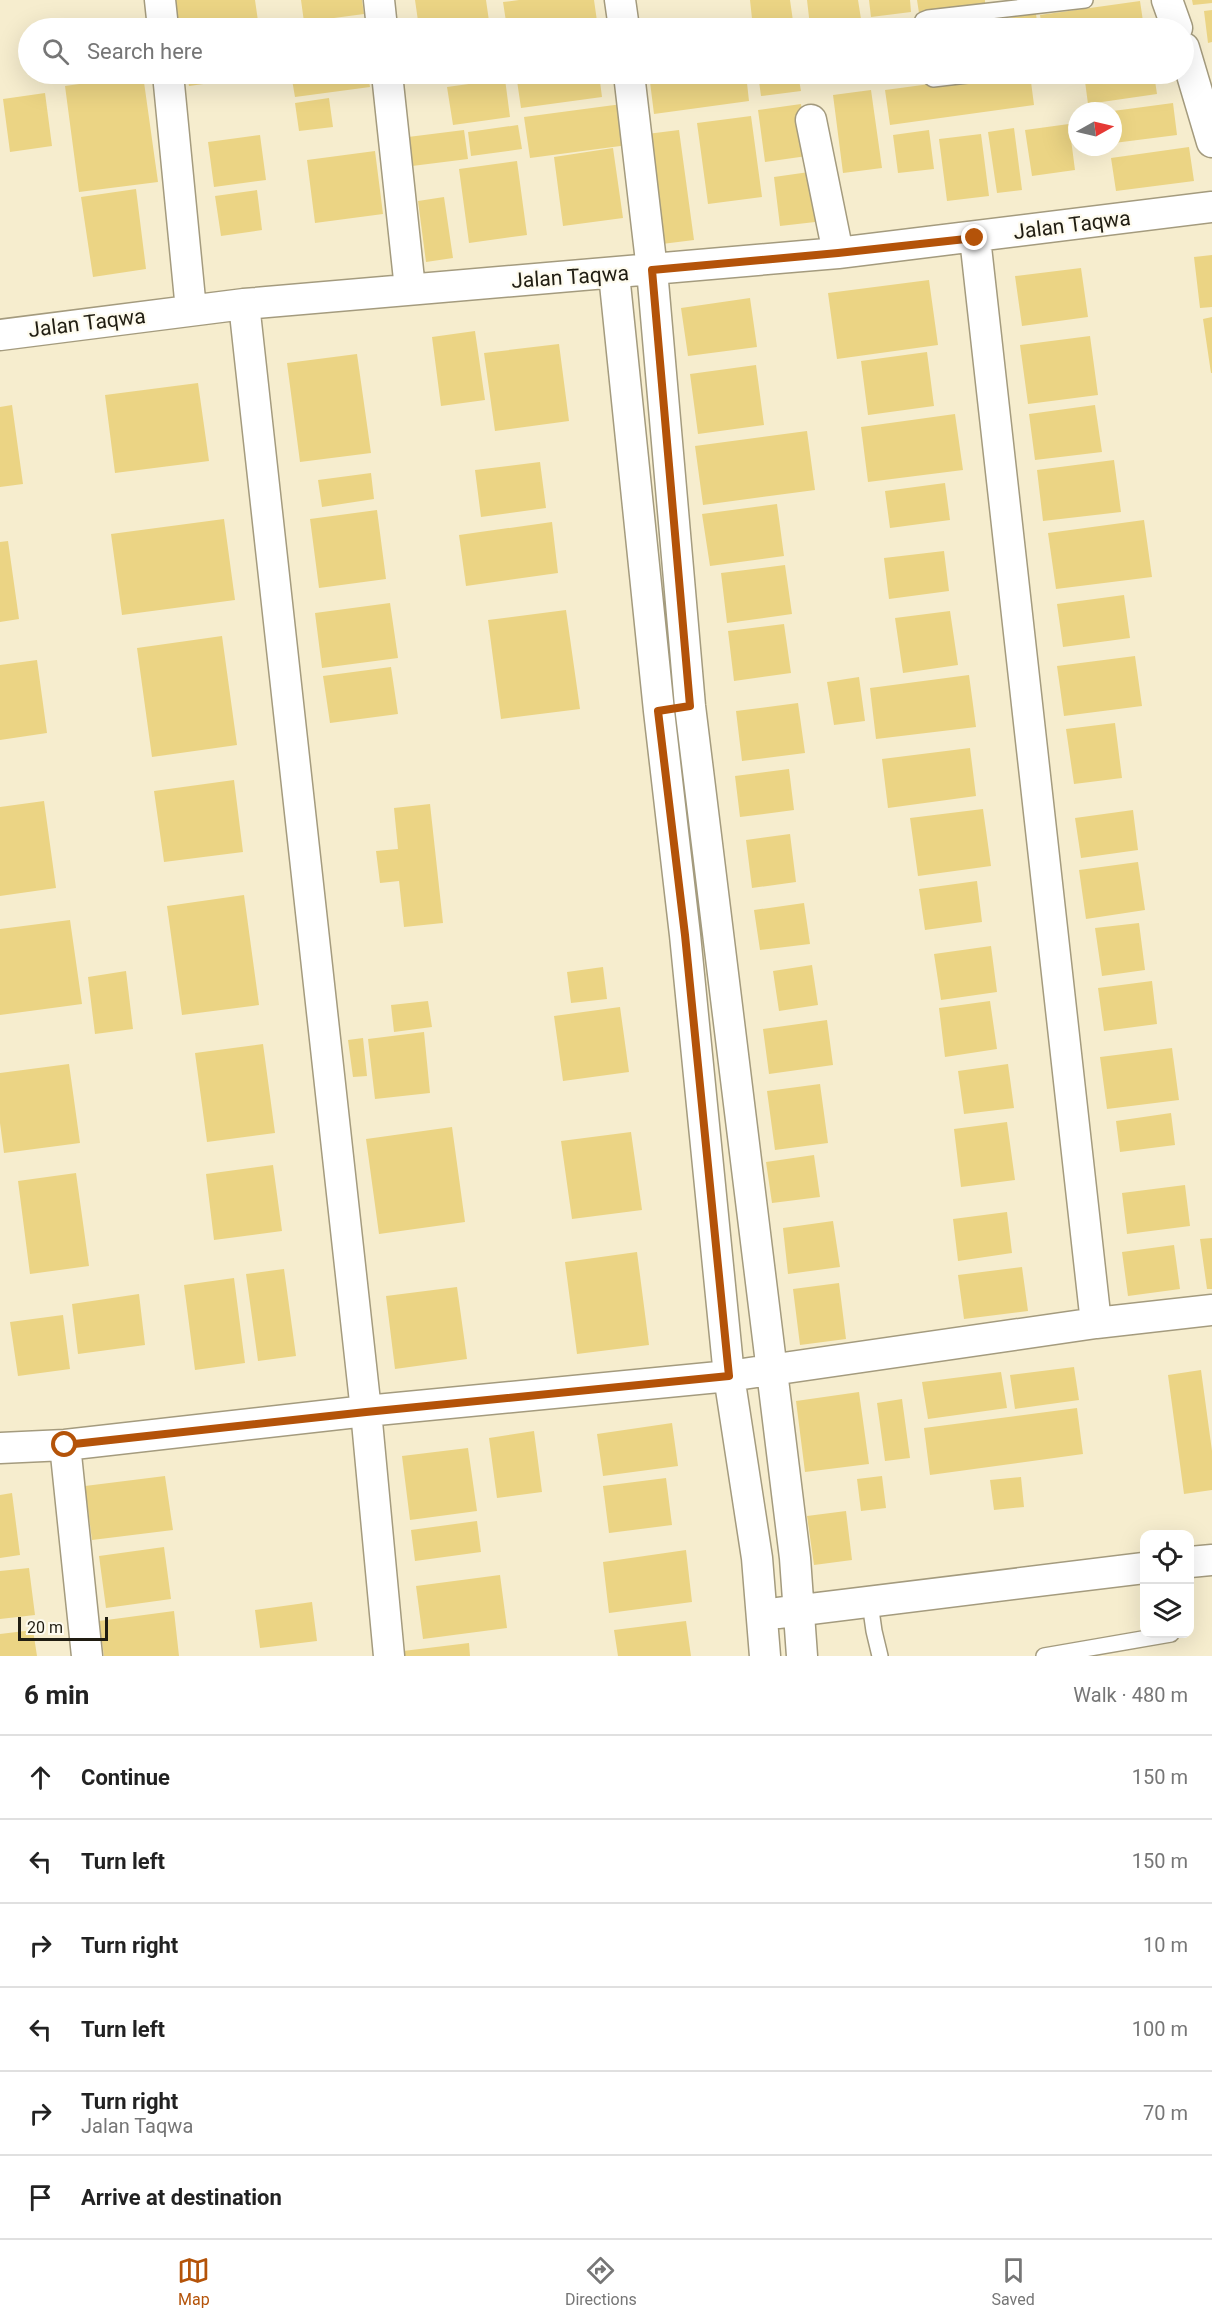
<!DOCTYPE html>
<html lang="en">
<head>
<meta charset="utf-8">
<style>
  body { margin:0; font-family:Roboto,sans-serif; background:#f6f6f6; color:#222 }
  .controls { position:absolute; right:18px; bottom:18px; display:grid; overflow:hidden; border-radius:12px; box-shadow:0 6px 24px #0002 }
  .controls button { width:54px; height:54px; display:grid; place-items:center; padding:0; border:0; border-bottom:2px solid #e0e0e0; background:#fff; color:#222; font:30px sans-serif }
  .compass { position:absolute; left:1068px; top:102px; width:54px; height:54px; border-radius:50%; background:#fff; box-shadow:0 6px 24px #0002; rotate:82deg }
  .scale { position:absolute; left:18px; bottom:15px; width:90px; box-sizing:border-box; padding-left:6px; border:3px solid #201d12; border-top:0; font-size:16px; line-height:21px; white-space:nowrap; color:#201d12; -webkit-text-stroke:4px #fefbee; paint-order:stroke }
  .stop { position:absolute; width:18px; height:18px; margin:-14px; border:4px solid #b45309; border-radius:50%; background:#fff }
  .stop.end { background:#b45309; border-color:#fff; box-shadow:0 2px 6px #0008 }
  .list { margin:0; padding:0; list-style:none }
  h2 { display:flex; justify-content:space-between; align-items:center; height:78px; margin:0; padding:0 24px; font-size:26px }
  h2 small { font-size:20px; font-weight:400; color:#767676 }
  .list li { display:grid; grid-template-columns:39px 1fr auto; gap:18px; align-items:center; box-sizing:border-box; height:84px; padding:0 24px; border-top:2px solid #e0e0e0 }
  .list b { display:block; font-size:22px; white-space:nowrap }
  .list p { margin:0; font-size:20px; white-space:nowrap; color:#767676 }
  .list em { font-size:20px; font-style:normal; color:#767676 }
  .icon { flex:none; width:33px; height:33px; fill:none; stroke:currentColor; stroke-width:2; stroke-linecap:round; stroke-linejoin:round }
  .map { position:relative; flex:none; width:1212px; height:1656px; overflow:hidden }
  .search { position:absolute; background:#fff; box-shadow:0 6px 24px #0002; left:18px; right:18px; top:18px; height:66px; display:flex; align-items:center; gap:15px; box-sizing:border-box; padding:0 21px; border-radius:33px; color:#767676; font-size:22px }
  .sheet { height:582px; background:#fff }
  nav { display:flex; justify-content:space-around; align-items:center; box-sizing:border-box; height:84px; border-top:2px solid #e0e0e0; background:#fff; font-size:16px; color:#767676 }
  nav a { display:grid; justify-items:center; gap:3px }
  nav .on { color:#b45309 }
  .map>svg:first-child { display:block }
  .building { fill:#ebd484 }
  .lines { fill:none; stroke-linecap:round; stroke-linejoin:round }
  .lane-casing { stroke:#a49b7e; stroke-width:18 }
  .street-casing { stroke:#a49b7e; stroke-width:33 }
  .lane { stroke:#fff; stroke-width:15 }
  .street { stroke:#fff; stroke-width:30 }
  .route { stroke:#b45309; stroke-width:8 }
  .labels { text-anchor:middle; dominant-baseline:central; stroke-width:4.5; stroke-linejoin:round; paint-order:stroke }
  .street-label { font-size:21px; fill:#201d12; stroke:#fefbee }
</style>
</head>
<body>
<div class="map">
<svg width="1212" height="1656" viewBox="0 0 1212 1656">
  <rect width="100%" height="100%" fill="#f6edce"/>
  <!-- building -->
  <path class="building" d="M171 0H255L259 28H175Z
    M301 0H362L364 14 304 22Z
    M415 0H486L490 28H419Z
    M519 0H594L598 28H507L503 2Z
    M750 0H790L794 28H753Z
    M807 0H858L861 19 810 26Z
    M869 0H910L911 12 871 17Z
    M917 0H985V4L919 13Z
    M1192 0H1212V3L1193 5Z
    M1140 1 1144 28H1042L1040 15Z
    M1212 10V42L1208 43 1204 11Z
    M1036 14 1038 28H941V27Z
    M337 24V28H311V27Z
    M187 74H253V77L189 86Z
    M291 74H368L370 87 295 97Z
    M516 74H599L602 97 521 108Z
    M649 74H746L749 101 654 114Z
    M758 74H798L801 91 761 96Z
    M819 74H866V78L820 84Z
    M1005 74H1030L1034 105 890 125 885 90Z
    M1084 74H1154L1157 94 1088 104Z
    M143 75 158 182 79 192 65 86Z
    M505 79 510 117 453 125 447 87Z
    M871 90 882 168 843 173 833 95Z
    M45 93 52 146 10 152 3 99Z
    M329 98 333 127 299 131 295 103Z
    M1173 103 1177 135 1114 143 1113 111Z
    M622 104 628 145 530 158 524 117Z
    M801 104 807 156 765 162 758 110Z
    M751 116 762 197 708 204 697 123Z
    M1069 124 1075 170 1032 176 1025 130Z
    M518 125 522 149 471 156 468 132Z
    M1014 128 1022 190 997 193 988 132Z
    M464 130 468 159 412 166 408 137Z
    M679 130 694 240 662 244 647 134Z
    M929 130 934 169 898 173 893 135Z
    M981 134 989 196 947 201 939 139Z
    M260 135 266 180 214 187 208 142Z
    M1189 147 1194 181 1116 191 1111 158Z
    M613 148 623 218 563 226 554 157Z
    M375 151 383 214 315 223 307 160Z
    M517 161 527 235 469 243 459 169Z
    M816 171 824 221 780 226 774 177Z
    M136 189 146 269 93 277 81 197Z
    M257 190 262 230 221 236 215 196Z
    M444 197 453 258 426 262 418 201Z
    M1212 255V307L1200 308 1194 257Z
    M1081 268 1088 317 1022 326 1015 276Z
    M929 280 938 345 837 359 828 293Z
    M750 298 757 347 688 356 681 308Z
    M1212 317V373H1211L1203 319Z
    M475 331 485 400 441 406 432 337Z
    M1090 336 1098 395 1028 404 1020 345Z
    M559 344 569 421 495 431 484 353Z
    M927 352 934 406 868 415 861 361Z
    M357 354 371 453 300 462 287 363Z
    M756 365 764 425 698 434 690 374Z
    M198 383 209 461 115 473 105 395Z
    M12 405 23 484 0 487V407Z
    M1095 405 1102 452 1035 460 1029 414Z
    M955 414 963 470 868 482 861 427Z
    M807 431 815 490 703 505 695 446Z
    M1114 460 1121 512 1043 521 1037 470Z
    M540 462 546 508 481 517 475 470Z
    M371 473 374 499 322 507 318 480Z
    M945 483 950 520 890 528 885 491Z
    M777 504 784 556 710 566 702 514Z
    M377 510 386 579 319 588 310 519Z
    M224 519 235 600 122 615 111 534Z
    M1144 520 1152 577 1056 589 1048 533Z
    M552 522 558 573 466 586 459 535Z
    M8 541 19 619 0 622V542Z
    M944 551 949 591 889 599 884 558Z
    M785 565 792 614 727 623 721 573Z
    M1124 595 1130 638 1063 647 1057 604Z
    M390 603 398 658 322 668 315 613Z
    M566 610 580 709 501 719 488 620Z
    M950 611 958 665 903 673 895 618Z
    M784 624 791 673 734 681 728 631Z
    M222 636 237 745 152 757 137 648Z
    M1135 656 1142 706 1064 716 1057 666Z
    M37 660 47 733 0 740V665Z
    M391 667 398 714 330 723 323 676Z
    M969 675 976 727 876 739 870 688Z
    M859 677 865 721 834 725 827 682Z
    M798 703 805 753 742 761 736 711Z
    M1115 723 1122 778 1074 784 1066 729Z
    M970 748 976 796 888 808 882 759Z
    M789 769 794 810 740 817 735 776Z
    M234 780 243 852 164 862 154 791Z
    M44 801 56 888 0 896V807Z
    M430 804 443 923 404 927 399 881 380 883 376 851 398 849 394 808Z
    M983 809 991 866 918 876 910 818Z
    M1133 810 1138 850 1081 858 1075 818Z
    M790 834 796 882 752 888 746 840Z
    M1138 862 1145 910 1086 919 1079 870Z
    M977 881 982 922 925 930 919 889Z
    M244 895 259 1005 182 1015 167 906Z
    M804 903 810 944 760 950 754 910Z
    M70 920 82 1004 0 1015V929Z
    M1139 923 1145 970 1102 976 1095 928Z
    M991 946 997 992 941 1000 934 954Z
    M812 965 818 1005 779 1011 773 971Z
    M603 967 607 999 571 1003 567 972Z
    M126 971 133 1029 95 1034 88 977Z
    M1152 981 1157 1024 1104 1031 1098 988Z
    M428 1001 432 1027 394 1032 391 1005Z
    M990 1001 997 1049 945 1057 939 1008Z
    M620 1007 629 1072 563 1081 554 1016Z
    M827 1020 833 1065 769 1074 763 1029Z
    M424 1032 430 1093 375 1099 368 1039Z
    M363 1038 367 1076 353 1077 348 1040Z
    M263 1044 275 1133 207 1142 195 1053Z
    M1172 1048 1179 1100 1107 1109 1100 1057Z
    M69 1064 80 1143 4 1153 0 1123V1073Z
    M1008 1064 1014 1108 964 1114 958 1071Z
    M820 1084 828 1143 775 1150 767 1091Z
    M1171 1113 1175 1145 1120 1152 1116 1121Z
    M1007 1122 1015 1180 961 1187 954 1129Z
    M452 1127 465 1222 379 1234 366 1139Z
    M631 1132 642 1210 572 1219 561 1141Z
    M814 1155 820 1197 772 1203 766 1162Z
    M273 1165 282 1231 214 1240 206 1174Z
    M76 1173 89 1266 30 1274 18 1181Z
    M1185 1185 1190 1226 1127 1234 1122 1193Z
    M1007 1212 1012 1253 958 1261 953 1219Z
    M833 1221 840 1267 788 1274 783 1228Z
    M1212 1238V1289H1207L1200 1239Z
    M1174 1245 1180 1289 1128 1296 1122 1252Z
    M637 1252 649 1345 577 1354 565 1262Z
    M1022 1267 1028 1311 964 1319 958 1275Z
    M284 1269 296 1356 258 1361 246 1274Z
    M234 1278 245 1363 195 1370 184 1285Z
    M839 1283 846 1339 800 1345 793 1289Z
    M457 1287 467 1359 395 1369 386 1296Z
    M139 1294 145 1345 78 1354 72 1304Z
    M63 1315 70 1369 18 1376 10 1322Z
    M1074 1367 1079 1400 1015 1409 1010 1375Z
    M1201 1370 1212 1451V1490L1184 1494 1168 1375Z
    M1001 1372 1007 1408 928 1419 922 1382Z
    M859 1392 869 1464 805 1472 796 1401Z
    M902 1399 910 1458 885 1461 877 1403Z
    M1077 1408 1083 1454 930 1475 924 1428Z
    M672 1423 678 1466 603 1476 597 1434Z
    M534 1431 542 1492 497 1498 489 1438Z
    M468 1448 477 1511 410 1520 402 1456Z
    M165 1476 173 1530 92 1540 85 1486Z
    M882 1476 886 1508 861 1511 857 1479Z
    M1021 1477 1024 1507 994 1510 990 1480Z
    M666 1478 672 1525 609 1533 603 1486Z
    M12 1493 20 1555 0 1558V1495Z
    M846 1511 852 1560 814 1565 807 1516Z
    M477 1521 481 1552 415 1561 411 1530Z
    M164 1547 171 1599 106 1608 99 1556Z
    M686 1550 692 1602 609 1613 603 1562Z
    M29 1568 35 1615 0 1619V1571Z
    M500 1575 507 1628 423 1639 416 1586Z
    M312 1602 317 1641 260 1648 255 1610Z
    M174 1611 179 1656H104L99 1621Z
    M686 1621 691 1656H618L614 1630Z
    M33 1630 37 1656H0V1634Z
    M469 1643 470 1656H404L403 1651Z"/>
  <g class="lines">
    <!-- lane casing -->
    <g class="lane-casing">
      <path id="lane" d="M920 28 923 20 928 18 1085 0
        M926 74 933 79 976 74
        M870 1603 874 1631 880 1656
        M1044 1656 1171 1634"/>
    </g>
    <!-- street casing -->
    <g class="street-casing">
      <path id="street" d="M160 0 163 28
        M379 0 382 28
        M620 0 624 28
        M1167 0 1177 28
        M1184 48 1212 142
        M168 74 191 310
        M387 74 410 289
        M629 74 652 270 690 706 795 1558 802 1656
        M811 120 838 253
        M975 238 1096 1323
        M614 274 659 711 685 935 729 1376 757 1558 765 1656
        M244 304 366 1411 389 1656
        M0 335 244 304 838 253 1212 207
        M65 1445 87 1656
        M0 1448 65 1445 366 1411 729 1376 1096 1323 1212 1310
        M1190 1562 1212 1560
        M778 1613 1144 1568"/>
    </g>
    <!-- lane -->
    <use href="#lane" class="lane"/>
    <!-- street -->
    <use href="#street" class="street"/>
  </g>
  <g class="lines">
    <!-- route -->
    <path class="route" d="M65 1445 366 1412 729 1376 685 935 658 711 690 706 652 270 838 253 975 238"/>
  </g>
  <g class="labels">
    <!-- street labels -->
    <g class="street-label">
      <text transform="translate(1072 225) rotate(-7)">Jalan Taqwa</text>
      <text transform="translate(570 277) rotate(-4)">Jalan Taqwa</text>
      <text transform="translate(87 323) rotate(-7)">Jalan Taqwa</text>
    </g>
  </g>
</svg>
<div class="controls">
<button><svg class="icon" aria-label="locate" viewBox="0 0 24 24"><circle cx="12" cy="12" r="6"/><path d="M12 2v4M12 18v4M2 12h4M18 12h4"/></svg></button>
<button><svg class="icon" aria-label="layers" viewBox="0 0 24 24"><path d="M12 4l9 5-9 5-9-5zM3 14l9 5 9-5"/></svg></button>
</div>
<svg class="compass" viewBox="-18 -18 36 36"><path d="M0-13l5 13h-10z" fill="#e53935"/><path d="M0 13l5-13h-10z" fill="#767676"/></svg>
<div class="scale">20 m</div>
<div class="stop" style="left:65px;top:1445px"></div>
<div class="stop end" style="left:975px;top:238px"></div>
<div class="search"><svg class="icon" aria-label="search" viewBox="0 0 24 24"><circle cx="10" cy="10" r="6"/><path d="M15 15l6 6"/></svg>Search here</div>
</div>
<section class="sheet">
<h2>6 min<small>Walk · 480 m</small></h2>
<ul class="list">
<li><svg class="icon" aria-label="ahead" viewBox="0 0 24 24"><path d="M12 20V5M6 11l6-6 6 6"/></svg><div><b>Continue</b></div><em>150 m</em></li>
<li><svg class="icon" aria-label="left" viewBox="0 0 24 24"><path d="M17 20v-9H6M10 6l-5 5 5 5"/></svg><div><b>Turn left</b></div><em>150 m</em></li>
<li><svg class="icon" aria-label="right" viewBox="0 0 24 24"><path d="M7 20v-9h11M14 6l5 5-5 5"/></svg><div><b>Turn right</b></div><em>10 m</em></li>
<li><svg class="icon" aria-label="left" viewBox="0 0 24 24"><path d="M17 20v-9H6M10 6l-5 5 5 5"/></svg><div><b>Turn left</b></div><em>100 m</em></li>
<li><svg class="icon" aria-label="right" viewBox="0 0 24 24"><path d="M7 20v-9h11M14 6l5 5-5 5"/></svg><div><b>Turn right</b><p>Jalan Taqwa</p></div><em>70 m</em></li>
<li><svg class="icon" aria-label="arrive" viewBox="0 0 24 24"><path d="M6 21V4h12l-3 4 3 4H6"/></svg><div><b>Arrive at destination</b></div></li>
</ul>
</section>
<nav>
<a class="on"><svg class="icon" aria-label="map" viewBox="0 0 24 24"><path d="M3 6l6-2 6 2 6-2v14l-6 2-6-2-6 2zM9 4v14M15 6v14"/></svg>Map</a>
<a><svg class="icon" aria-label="directions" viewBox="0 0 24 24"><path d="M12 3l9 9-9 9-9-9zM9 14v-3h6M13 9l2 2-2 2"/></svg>Directions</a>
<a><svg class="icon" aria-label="saved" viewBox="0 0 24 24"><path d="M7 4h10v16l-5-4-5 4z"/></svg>Saved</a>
</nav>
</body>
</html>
